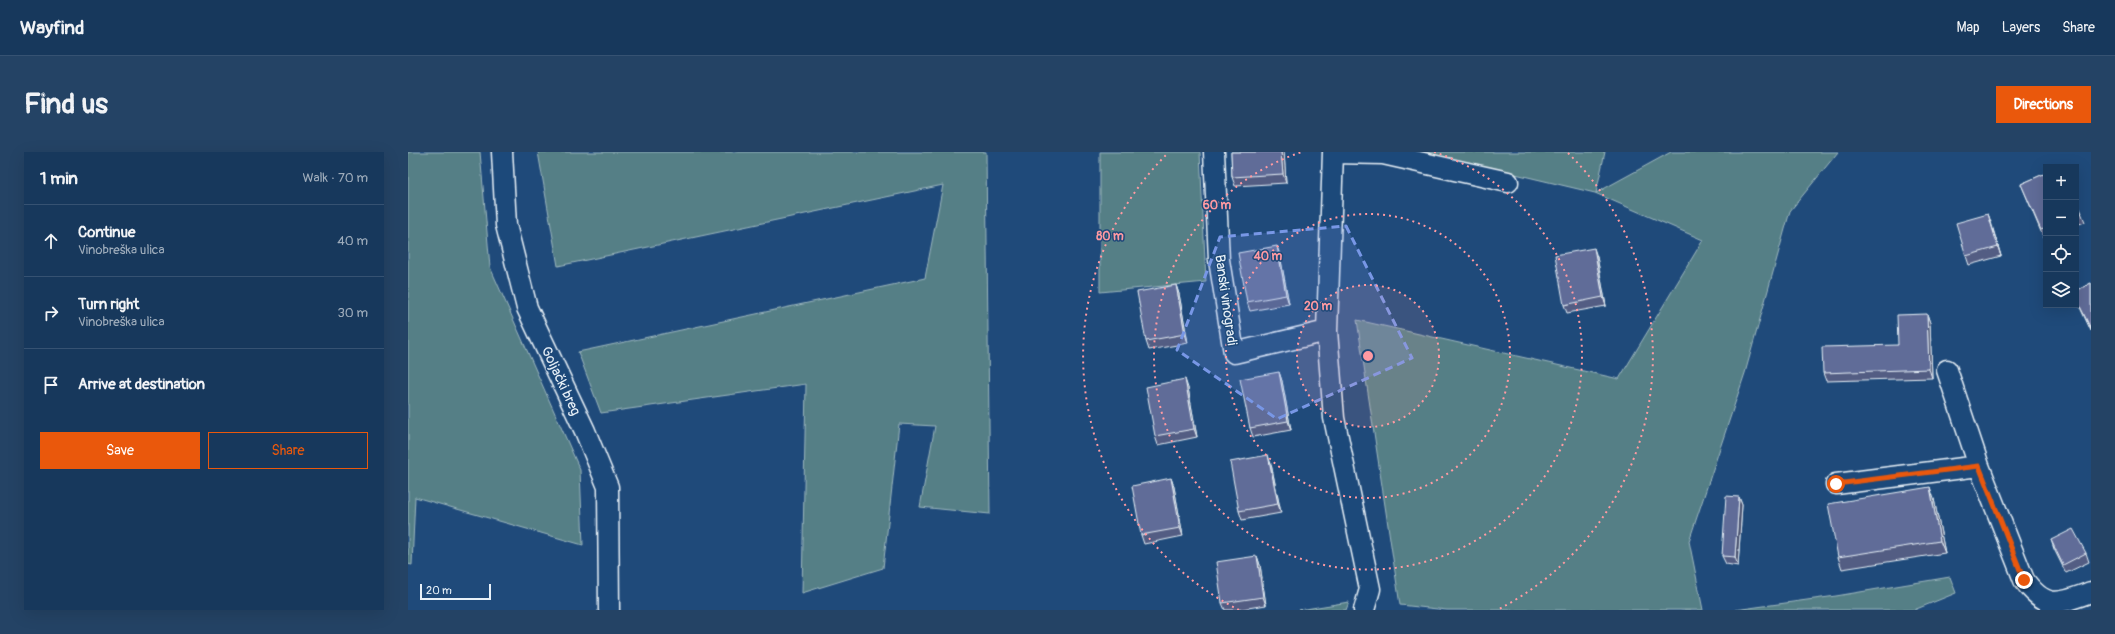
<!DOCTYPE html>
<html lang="en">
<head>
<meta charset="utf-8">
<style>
  body { margin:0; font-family:Pangolin,sans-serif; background:#244365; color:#f1f3f6 }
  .controls { position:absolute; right:12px; top:12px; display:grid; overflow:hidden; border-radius:0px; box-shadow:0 4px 16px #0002 }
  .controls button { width:36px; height:36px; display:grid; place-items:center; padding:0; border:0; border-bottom:1px solid #365272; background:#17385c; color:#f1f3f6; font:20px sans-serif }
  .scale { position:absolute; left:12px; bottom:10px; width:71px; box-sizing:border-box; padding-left:4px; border:2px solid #e8f1f8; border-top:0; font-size:11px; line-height:14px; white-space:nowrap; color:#e8f1f8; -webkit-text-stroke:3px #1f4a7a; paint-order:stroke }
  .stop { position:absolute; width:12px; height:12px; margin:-9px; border:3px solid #ea580c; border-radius:50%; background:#fff }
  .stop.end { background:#ea580c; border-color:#fff; box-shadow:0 1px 4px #0008 }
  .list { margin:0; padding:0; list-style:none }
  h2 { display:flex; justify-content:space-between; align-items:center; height:52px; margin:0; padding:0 16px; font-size:17px }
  h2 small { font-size:13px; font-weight:400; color:#9eacbb }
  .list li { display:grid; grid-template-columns:26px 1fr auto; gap:12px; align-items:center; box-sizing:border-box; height:72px; padding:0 16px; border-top:1px solid #365272 }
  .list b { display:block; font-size:15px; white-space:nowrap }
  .list p { margin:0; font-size:13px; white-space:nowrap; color:#9eacbb }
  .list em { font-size:13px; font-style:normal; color:#9eacbb }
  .actions { display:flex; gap:8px; padding:12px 16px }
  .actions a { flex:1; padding:9px 0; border:1px solid #ea580c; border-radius:0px; text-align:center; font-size:14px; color:#ea580c }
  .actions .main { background:#ea580c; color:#fff }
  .icon { flex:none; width:22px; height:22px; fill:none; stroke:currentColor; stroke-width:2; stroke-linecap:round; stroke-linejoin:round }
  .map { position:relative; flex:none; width:1683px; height:458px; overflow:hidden; border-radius:0px }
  header { display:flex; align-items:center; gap:24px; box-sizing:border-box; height:56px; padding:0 20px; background:#17385c; border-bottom:1px solid #365272 }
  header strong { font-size:19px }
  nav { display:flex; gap:22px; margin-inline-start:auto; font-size:14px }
  .intro { display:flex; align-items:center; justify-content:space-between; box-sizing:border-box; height:96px; padding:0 24px }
  h1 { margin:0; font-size:28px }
  .button { padding:10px 18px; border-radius:0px; background:#ea580c; color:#fff; font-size:14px; font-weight:700 }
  main { display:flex; gap:24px; padding:0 24px }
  aside { flex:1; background:#17385c; border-radius:0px; box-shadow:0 4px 16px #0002 }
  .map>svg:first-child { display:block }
  .green { fill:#557f86; stroke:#9eb8bf }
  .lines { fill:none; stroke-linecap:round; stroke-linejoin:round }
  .street-casing { stroke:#e8f1f8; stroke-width:23 }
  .street { stroke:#1f4a7a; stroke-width:20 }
  .wall { fill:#535d83; stroke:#e8f1f8 }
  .shaded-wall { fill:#434c6a; stroke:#e8f1f8 }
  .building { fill:#606c98; stroke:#e8f1f8 }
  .route { stroke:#ea580c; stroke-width:5 }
  .marked { fill:#7897e6; fill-opacity:0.2; stroke:#7897e6; stroke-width:3; stroke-dasharray:8 5; stroke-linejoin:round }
  .ring { fill:none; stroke:#ff9aa2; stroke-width:2; stroke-dasharray:2 4 }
  .labels { text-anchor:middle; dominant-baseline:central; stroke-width:3; stroke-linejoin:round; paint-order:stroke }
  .street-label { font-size:14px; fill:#e8f1f8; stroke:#1f4a7a }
  .centre { fill:#ff9aa2; stroke:#1f4a7a; stroke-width:2 }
  .ring-label { font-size:12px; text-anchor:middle; font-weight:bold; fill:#ff9aa2; stroke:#1f4a7a; stroke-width:3; stroke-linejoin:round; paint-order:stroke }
</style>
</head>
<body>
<header>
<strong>Wayfind</strong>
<nav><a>Map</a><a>Layers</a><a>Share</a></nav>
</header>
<div class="intro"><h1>Find us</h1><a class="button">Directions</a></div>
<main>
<aside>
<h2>1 min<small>Walk · 70 m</small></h2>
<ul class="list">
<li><svg class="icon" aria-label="ahead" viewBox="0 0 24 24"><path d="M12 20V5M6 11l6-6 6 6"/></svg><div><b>Continue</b><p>Vinobreška ulica</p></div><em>40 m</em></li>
<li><svg class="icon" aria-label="right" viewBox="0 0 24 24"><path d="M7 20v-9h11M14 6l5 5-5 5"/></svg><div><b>Turn right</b><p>Vinobreška ulica</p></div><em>30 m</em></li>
<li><svg class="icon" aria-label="arrive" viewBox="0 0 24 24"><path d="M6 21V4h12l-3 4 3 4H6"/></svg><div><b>Arrive at destination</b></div></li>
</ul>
<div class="actions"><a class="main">Save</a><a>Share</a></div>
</aside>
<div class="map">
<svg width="1683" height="458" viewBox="0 0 1683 458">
  <rect width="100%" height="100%" fill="#1f4a7a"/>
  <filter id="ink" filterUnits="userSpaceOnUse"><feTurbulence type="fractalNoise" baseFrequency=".025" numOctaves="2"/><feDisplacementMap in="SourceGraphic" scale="8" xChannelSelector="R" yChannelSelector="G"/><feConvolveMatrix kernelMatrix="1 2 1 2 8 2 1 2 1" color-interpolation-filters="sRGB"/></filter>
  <g filter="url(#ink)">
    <!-- green -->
    <path class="green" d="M0 0H72L82 115 172 318 175 393 7 345 4 413 0 412Z
      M130 0H578L582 362 512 355 527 274 491 272 475 416 394 441 398 232 193 261 170 200 517 126 535 33 150 114Z
      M692 0H792L798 130 692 140Z
      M1015 0H1197L1188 41 1263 0H1430L1382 59 1337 221 1281 389 1295 458H1039L992 453 949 168 1211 227 1295 88 1187 41Z
      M1542 425 1548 441 1506 458H1327L1428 444Z
      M941 450 938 458H891Z"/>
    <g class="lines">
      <!-- street casing -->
      <g class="street-casing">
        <path id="street" d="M94 0 98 73 119 156 177 279 200 335 201 458
          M806 0 811 108 826 201 919 179
          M925 0 919 179 926 266 962 437 956 458
          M925 1 975 2 1100 30
          M1539 218 1571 314 1616 428C1638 458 1650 452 1683 440
          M1428 332 1571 314"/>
      </g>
      <!-- street -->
      <use href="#street" class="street"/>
    </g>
    <!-- wall -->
    <path class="wall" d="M823 0H876L878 31 827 34 824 25Z
      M1638 21V86L1636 87 1613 32Z
      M1668 48 1677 70 1668 73Z
      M1580 62 1593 104 1561 113 1558 104Z
      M872 103 881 152 842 159 839 150Z
      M1189 105 1198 154 1159 161 1156 153Z
      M1683 131V179L1668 147V139Z
      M768 133 771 142 780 191 741 198 738 189Z
      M1519 162 1522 171 1524 226 1418 229 1415 221 1490 193Z
      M871 220 874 229 883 278 845 285 842 276Z
      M780 236 789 285 750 293 747 284Z
      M863 312 873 361 834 368 831 359Z
      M763 326 766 335 775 384 736 392 733 383Z
      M1331 345 1334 353 1330 414 1318 412 1314 404Z
      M1526 347 1537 401 1434 417 1430 405Z
      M1643 388 1678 401 1681 410 1658 421 1646 397Z
      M849 404 852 413 858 453 828 458H817L814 451Z"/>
    <!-- shaded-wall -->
    <path class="shaded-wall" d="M873 0H876L878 31 875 22Z
      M1580 62 1583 70 1593 104 1590 95Z
      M869 94 872 103 881 152 878 143Z
      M1186 96 1189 105 1198 154 1195 145Z
      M768 133 771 142 780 191 777 182Z
      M1519 162 1522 171 1524 226 1521 217Z
      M871 220 874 229 883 278 880 269Z
      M777 227 780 236 789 285 786 277Z
      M860 303 863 312 873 361 870 352Z
      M763 326 766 335 775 384 772 376Z
      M1522 335 1526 347 1537 401 1532 389Z
      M1331 345 1334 353 1330 414 1327 405Z
      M849 404 852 413 858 453 855 445Z"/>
    <!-- building -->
    <path class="building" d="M823 0H873L875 22 824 25Z
      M1638 21V76L1633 78 1613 32Z
      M1668 48 1674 61 1668 63Z
      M1580 62 1590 95 1558 104 1548 71Z
      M869 94 878 143 839 150 830 101Z
      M1186 96 1195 145 1156 153 1147 103Z
      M1683 131V177L1668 146V139Z
      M768 133 777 182 738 189 729 140Z
      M1519 162 1521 217 1415 221 1414 195 1490 193 1489 163Z
      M871 220 880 269 842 276 832 227Z
      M777 227 786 277 747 284 738 235Z
      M860 303 870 352 831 359 822 310Z
      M763 326 772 376 733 383 724 334Z
      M1522 335 1532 389 1430 405 1420 352Z
      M1318 344 1331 345 1327 405 1314 404Z
      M1665 377 1678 401 1655 413 1643 388Z
      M849 404 855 445 814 451 808 410Z"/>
  </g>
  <g class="lines" filter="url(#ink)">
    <!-- route -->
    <path class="route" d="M1428 332 1571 314 1616 428"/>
  </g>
  <!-- marked area -->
  <path class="marked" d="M938 74 1004 206 869 267 769 198 812 85Z"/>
  <!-- distance rings -->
  <circle cx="960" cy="204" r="71" fill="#ff9aa2" fill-opacity=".12"/>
  <g class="ring">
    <circle cx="960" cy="204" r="71"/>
    <circle cx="960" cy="204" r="142"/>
    <path d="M1026 0A214 214 0 1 1 894 0"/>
    <path d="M831 458A285 285 0 0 1 760 1M1160 1A285 285 0 0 1 1089 458"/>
  </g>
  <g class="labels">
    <!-- street labels -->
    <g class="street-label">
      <text transform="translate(818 148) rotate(82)">Banski vinogradi</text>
      <text transform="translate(153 229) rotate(65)">Goljački breg</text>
    </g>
  </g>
  <circle cx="960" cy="204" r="6" class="centre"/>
  <g class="ring-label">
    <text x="809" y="57">60 m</text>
    <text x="702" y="88">80 m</text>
    <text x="860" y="108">40 m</text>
    <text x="910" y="158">20 m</text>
  </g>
</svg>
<div class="controls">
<button>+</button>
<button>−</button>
<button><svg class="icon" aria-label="locate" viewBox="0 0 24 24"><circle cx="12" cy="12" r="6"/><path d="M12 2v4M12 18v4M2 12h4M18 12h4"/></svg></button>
<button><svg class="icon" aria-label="layers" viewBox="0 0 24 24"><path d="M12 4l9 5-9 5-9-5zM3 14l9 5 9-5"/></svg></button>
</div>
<div class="scale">20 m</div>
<div class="stop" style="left:1428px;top:332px"></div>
<div class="stop end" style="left:1616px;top:428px"></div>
</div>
</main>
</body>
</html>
